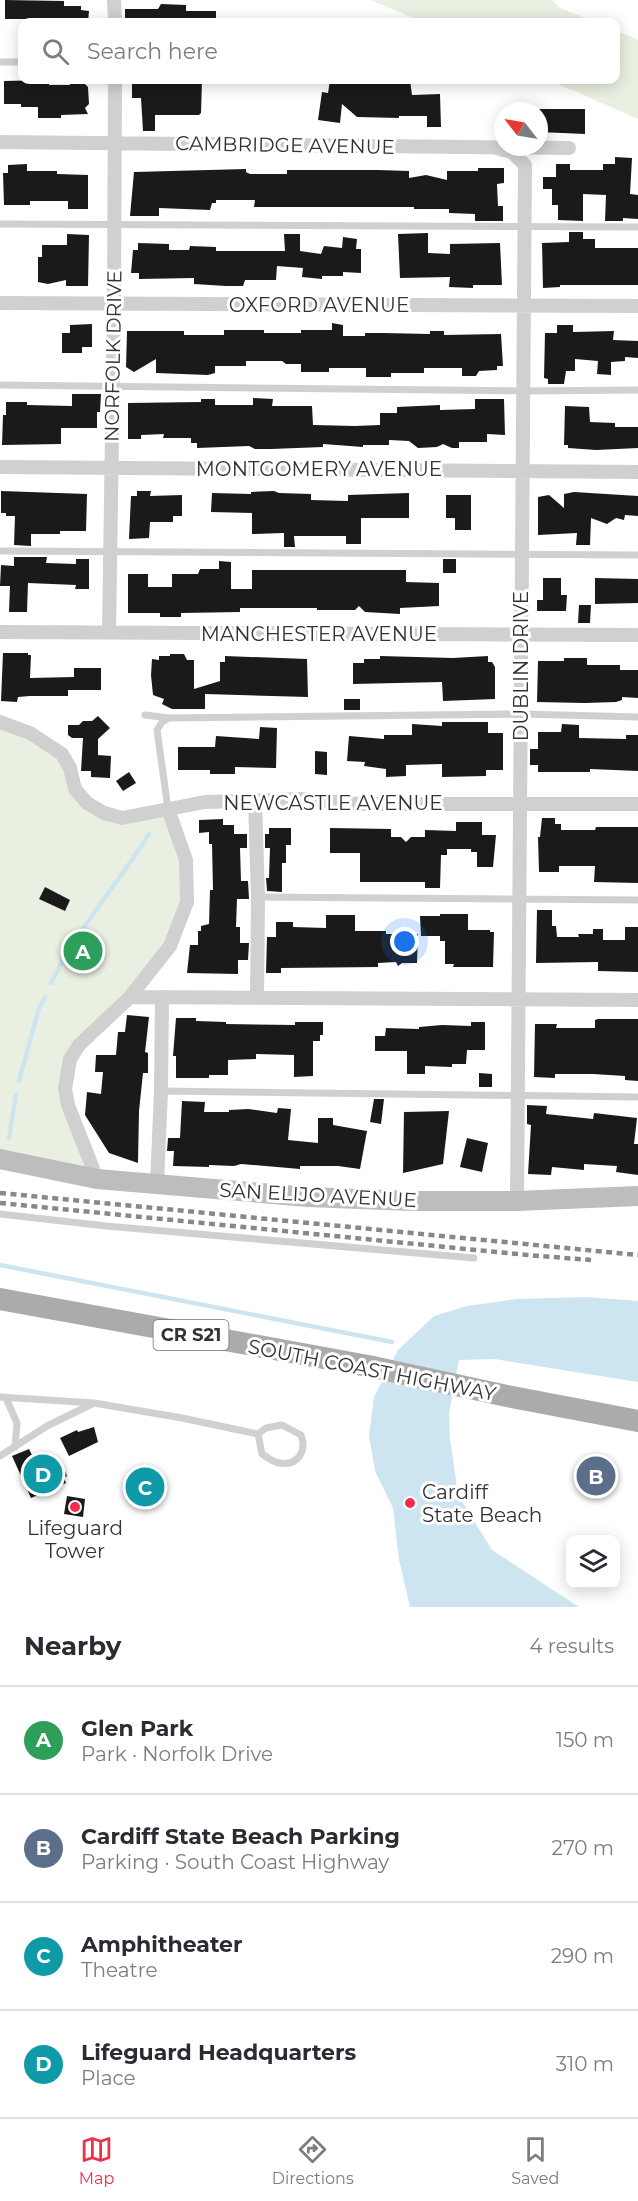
<!DOCTYPE html>
<html lang="en">
<head>
<meta charset="utf-8">
<style>
  body { margin:0; font-family:Montserrat,sans-serif; background:#f2f2f3; color:#2b2b33 }
  .controls { position:absolute; right:18px; bottom:18px; display:grid; overflow:hidden; border-radius:12px; box-shadow:0 3px 15px #0003 }
  .controls button { width:54px; height:54px; display:grid; place-items:center; padding:0; border:0; border-bottom:2px solid #e1e1e2; background:#fff; color:#2b2b33; font:30px sans-serif }
  .compass { position:absolute; left:494px; top:102px; width:54px; height:54px; border-radius:50%; background:#fff; box-shadow:0 3px 15px #0003; rotate:301deg }
  .you { position:absolute; left:405px; top:942px; width:21px; height:21px; margin:-15px; border:4px solid #fff; border-radius:50%; background:#1a73e8; box-shadow:0 0 0 9px #1a73e833 }
  .badge { display:grid; place-items:center; width:39px; height:39px; border-radius:50%; background:#f32c4a; color:#fff; font-size:20px; font-weight:700 }
  .pin { position:absolute; translate:-50% -50%; border:3px solid #fff; box-shadow:0 2px 6px #0006 }
  .list { margin:0; padding:0; list-style:none }
  h2 { display:flex; justify-content:space-between; align-items:center; height:78px; margin:0; padding:0 24px; font-size:26px }
  h2 small { font-size:20px; font-weight:400; color:#7c7c81 }
  .list li { display:grid; grid-template-columns:39px 1fr auto; gap:18px; align-items:center; box-sizing:border-box; height:108px; padding:0 24px; border-top:2px solid #e1e1e2 }
  .list b { display:block; font-size:22px; white-space:nowrap }
  .list p { margin:0; font-size:20px; white-space:nowrap; color:#7c7c81 }
  .list em { font-size:20px; font-style:normal; color:#7c7c81 }
  .icon { flex:none; width:33px; height:33px; fill:none; stroke:currentColor; stroke-width:2; stroke-linecap:round; stroke-linejoin:round }
  .map { position:relative; flex:none; width:638px; height:1607px; overflow:hidden }
  .search { position:absolute; background:#fff; box-shadow:0 3px 15px #0003; left:18px; right:18px; top:18px; height:66px; display:flex; align-items:center; gap:15px; box-sizing:border-box; padding:0 21px; border-radius:12px; color:#7c7c81; font-size:22px }
  .sheet { height:510px; background:#fff }
  nav { display:flex; justify-content:space-around; align-items:center; box-sizing:border-box; height:84px; border-top:2px solid #e1e1e2; background:#fff; font-size:16px; color:#7c7c81 }
  nav a { display:grid; justify-items:center; gap:3px }
  nav .on { color:#f32c4a }
  .map>svg:first-child { display:block }
  .green { fill:#eaf0e1 }
  .water { fill:#cde5f0 }
  .lines { fill:none; stroke-linecap:round; stroke-linejoin:round }
  .stream { stroke:#cde5f0; stroke-width:4.5 }
  .building { fill:#1a1a1a }
  .lane { stroke:#d0d0d0; stroke-width:7 }
  .street { stroke:#d0d0d0; stroke-width:14 }
  .secondary { stroke:#bdbdbd; stroke-width:20 }
  .primary { stroke:#ababab; stroke-width:22 }
  .rail { stroke:#888; stroke-width:4.5; stroke-dasharray:6 4.5; stroke-linecap:butt }
  .poi-dot { fill:#f32c4a; stroke:#fff; stroke-width:2 }
  .labels { text-anchor:middle; dominant-baseline:central; stroke-width:6; stroke-linejoin:round; paint-order:stroke }
  .shield { fill:#fff; stroke:#707070; stroke-width:1.5 }
  .shield-label { font-size:18px; font-weight:bold; fill:#333 }
  .street-label { font-size:20px; fill:#333; stroke:#fff }
  .poi-label { font-size:20px; fill:#333; stroke:#fff; text-anchor:start }
</style>
</head>
<body>
<div class="map">
<svg width="638" height="1607" viewBox="0 0 638 1607">
  <rect width="100%" height="100%" fill="#fff"/>
  <!-- green -->
  <path class="green" d="M371 0H552L560 8 596 22H422Z
    M616 30 638 40V119L549 80H616Z
    M0 722 50 743 77 788 105 813 174 808 187 858 174 937 79 1045 64 1089 97 1177 0 1158Z"/>
  <!-- water -->
  <path class="water" d="M586 1297 638 1301V1382L494 1359 459 1360 449 1413 450 1438 458 1495 492 1550 579 1607H410L399 1560 393 1508 375 1471 369 1436 374 1397 398 1350 434 1316 467 1306 517 1299Z"/>
  <g class="lines">
    <!-- stream -->
    <path class="stream" d="M51 983C77 929 118 884 149 834
      M19 1081 39 1008 45 997
      M9 1138 16 1095
      M0 1265 392 1342"/>
  </g>
  <!-- building -->
  <path class="building" d="M5 0 64 1V6H81V10L89 11 88 22H50V19H5Z
    M161 4 186 5V11H216V22H125V9H158Z
    M49 80V85H70V80H81L88 87 89 104 85 108 88 114 61 115V118H38V107H21V104H4V81Z
    M132 80H202L201 113 199 115H155V131H143L141 98H132Z
    M330 80 352 83 353 80H410L412 95 440 94 441 127H427V116H399V118L357 117 342 104 340 123 318 120 322 92 328 93Z
    M539 109H585V134L539 132Z
    M615 157 632 158 630 194 638 195V219L623 218V221H605L606 195 583 194V221L558 220V205H552V189H543V177H556V164H570V170H603V164H615Z
    M27 164V171H57V174L88 175V209H68V201H30V205H4L3 173H8V165Z
    M478 168H504V183L497 184 498 206H503V221H475V214L449 213V209H414V207H254L255 200H216V203H212L210 210 159 208V216H130L134 172 246 169V172L250 174H287V170H378L409 171V178L426 175 447 180V171H478Z
    M569 232H583V239H595V248H638V285H560V287L543 288 542 243 569 242Z
    M428 233V253L450 254V244L500 243 502 285H473V288L449 287 450 277 400 278 398 234Z
    M67 234 89 235 88 286H66V280L48 284 38 282V257H42V245H67Z
    M284 234H300V251L321 254 324 246 342 248 343 237 357 239 356 249H361V273L343 272V276H322V279L302 277 303 268 277 266 276 280H245L243 286H226L194 284V278L139 279V273H131L133 250H138V243L169 244V250H189L190 246 216 247V251H285Z
    M332 323 343 325V336H365V333H383L430 334V331H444V335L501 334 503 366H497V370L479 371 476 376H462V368H424V373H391V377H366V368H329V372H301V364H286L282 361H246V366H215V373L208 375 156 373V359L134 372 126 367 127 331H184V335H224V330H264V333H301V330H332Z
    M92 324V347H82V353H62V333H70V325Z
    M557 325H573V332L614 331 613 340 638 341V358L625 357V361L611 362V375L597 374 598 361 575 359V371H566L564 384H548V379L544 378 545 333H557Z
    M72 394H101L100 412H97V428H61V444L2 445 3 415H6V402H27V405L72 406Z
    M253 398 273 399 272 406H312L313 425 355 426 380 425V413H397V407L440 405V410L475 409V399H504L505 435 487 434V442H459V448H452L443 444 437 447 418 448 409 441 389 440V445H363V447L323 444V447L271 449H255L249 446 197 448V443H191V438H163L164 434 141 435V439H128V403L201 402V399H215V405H253Z
    M565 406 589 407 590 422 615 423V427H638V448L596 450 568 448V445H564Z
    M1 491 87 494 86 531H60V534H31V546L14 545 15 516H6V513H1Z
    M137 491H151L150 496 182 495V516H173V522H150L149 538 129 539 131 496H137Z
    M274 491 279 493 311 494V500L348 501V495L409 493V518H361V544H346V536H294L295 547H284V533L252 534V513L211 512 212 493 251 494V492Z
    M574 492 638 496V516L625 515 624 520 616 518 607 524 591 518 590 545H576L577 533 538 535V497L549 495 564 508V494Z
    M446 495H471V530H455V518H446Z
    M14 557H47L46 563 76 564V559H89V589H75L76 585 28 583 27 612H9L10 586H0L1 565 14 566Z
    M443 559H456V573H443Z
    M219 561 231 562V589H252V570H406V582L439 583V606L400 608V614L365 612 359 606 355 610H317V608H240V612L181 613V617H160V613H128V574H148V587H172V574H198L200 569H219Z
    M543 578H561V595H567L566 611H537V600H543Z
    M595 578 638 579V603L595 604Z
    M579 605H591L590 623H578Z
    M3 653H28V655H31L30 678 74 677V668H101V690H68V696H30L18 697 17 702 1 701Z
    M170 654H184L187 660H194V689L220 681V662H225V656L307 659 308 697 205 694V709H172L162 704 164 699 153 695 151 675 152 659 159 660V656H170Z
    M380 656 453 658 488 656V662H492L495 667V699L443 701 442 682 353 684V663H364V659H380Z
    M564 658H587V665H620V670H638V698L622 697V700L616 702 585 703 537 702 538 661H564Z
    M344 699H360V710H344Z
    M98 716 110 728 98 739V755L111 756 110 778 91 777V771H81L83 738H72L68 735V725H79L83 721H92Z
    M442 722H488V733H503V770H486V776L442 777V764L406 765V776L386 777V769L364 766 365 762 347 761 349 736 384 739V735H412V724L442 726Z
    M562 724 579 725V738L626 739V735H638V771L590 769V772H538V765H530V749H538V732H561Z
    M260 727 277 728 276 768 235 767V774H210V770H178V747H215L216 736 259 739Z
    M315 751 327 752V775L315 774Z
    M129 772 136 783 123 791 116 781Z
    M542 818H555V824H561V830H595L596 827H638V883L594 882 595 866H559V872H539L538 837H540Z
    M223 819V825H234V834H247V848H240L241 881H248L249 899H237L236 927H240V943H249L248 960H238V974L187 973 190 945H198V931H201V926L209 924 210 890H213L212 844H209V832L199 833V820Z
    M456 822H482V835H496L493 867H477V852H471V849H447V855H441L440 888H425V882H360V853H330V828L391 829V837H401L406 842 411 837H425V830L456 831Z
    M269 828H291V845H286V863H282V892L267 891 266 878H269L270 848H265V834H269Z
    M45 887 70 900 65 911 39 899Z
    M537 910H552V926H556L557 937H579L578 934H593V929H603V940H625V927H638V972L598 971V962L536 963Z
    M440 914H468V930H490V932H494L493 967H453L454 964H445V941H440V936H421L420 916H440Z
    M326 915H355V931H386V934H418L417 963H402L398 966 396 962 378 963V967L281 968V973H266L267 937H276V922H293V927L326 928Z
    M127 1015 149 1017 145 1052 148 1053V1073H143L139 1111 138 1163 109 1153 85 1115 87 1092 101 1094 103 1072H95L96 1055H116L118 1032H125Z
    M176 1018H196V1021L226 1022V1024L295 1025V1022H323V1035H320V1041H313V1076L294 1077V1055L256 1054V1059L228 1060V1075H209V1078H176V1056H173Z
    M598 1019H638V1081L625 1080V1076L593 1074H555V1078L534 1077 535 1024H557L556 1028H595V1020Z
    M471 1022H485V1050H467L466 1064H452V1067L425 1066V1074H407V1051H375V1036H385L386 1028 419 1029V1027L442 1025 471 1026Z
    M479 1073 492 1074V1087H479Z
    M374 1099H384L381 1124 370 1122Z
    M182 1101 205 1102 204 1112H229V1110L248 1109 277 1113 278 1108 291 1109 288 1140 318 1143V1118H333V1125L367 1131 360 1169 338 1166H300V1169L241 1164 234 1166 209 1165V1167L173 1166 174 1151H167L168 1138H180Z
    M527 1105 547 1106 546 1114 593 1119 594 1113 637 1118 634 1144H638V1175L616 1172 617 1166 584 1164V1170L552 1167 551 1175 528 1174 531 1125 527 1124Z
    M449 1111 443 1164 403 1173 404 1112Z
    M467 1138 488 1143 482 1172 460 1167Z
    M94 1427 98 1442 69 1456 60 1438 77 1430 78 1432Z
    M29 1449 39 1469 42 1467 44 1471 49 1469 51 1472 63 1466 67 1476 64 1478 66 1483 31 1498 12 1456Z
    M67 1496 85 1499 83 1517 64 1514Z"/>
  <g class="lines">
    <!-- lane -->
    <path class="lane" d="M0 62H22
      M0 224 638 227
      M0 385 523 391 638 390
      M0 551 638 555
      M145 715 169 718 521 714 638 717
      M168 809 157 730 162 722 169 718
      M258 897 638 900
      M161 1091 638 1097
      M0 1214 106 1226 474 1258
      M0 1397 94 1403 182 1418 258 1434
      M6 1398 17 1423 15 1447
      M282 1425 301 1435C307 1451 298 1466 280 1463 274 1463 267 1457 262 1454L258 1434 266 1428Z
      M0 1456 47 1426 92 1404"/>
    <!-- street -->
    <path class="street" d="M114 0 115 22
      M0 142 569 148
      M496 148 512 152 525 165 517 1201
      M0 303 638 306
      M0 467 638 472
      M0 632 638 635
      M109 633 114 304 115 80
      M0 722 30 733 62 754 70 768 75 789 87 803 104 813 122 818 205 802 301 799 358 804H638
      M255 801 258 897 257 997
      M131 997 638 1000
      M97 1179 68 1105 65 1089 70 1059 79 1045 129 998 170 946 187 902 186 860 168 809
      M157 1184 161 1091 162 997"/>
    <!-- secondary -->
    <path class="secondary" d="M0 1159 97 1179 308 1197 411 1201H517L638 1196"/>
    <!-- primary -->
    <path class="primary" d="M0 1299 368 1366 507 1396 638 1421"/>
    <!-- rail -->
    <path class="rail" d="M0 1193 638 1255
      M0 1203 527 1255 591 1260"/>
  </g>
  <!-- markers -->
  <g class="poi-dot">
    <circle cx="410" cy="1503" r="6"/>
    <circle cx="75" cy="1507" r="6"/>
  </g>
  <g class="labels">
    <!-- shield labels -->
    <rect class="shield" x="153.5" y="1320" width="75" height="30" rx="4.5"/>
    <g class="shield-label">
      <text x="191" y="1335">CR S21</text>
    </g>
    <!-- street labels -->
    <g class="street-label">
      <text transform="translate(285 145) rotate(1)">CAMBRIDGE AVENUE</text>
      <text x="319" y="305">OXFORD AVENUE</text>
      <text transform="translate(113 356) rotate(-89)">NORFOLK DRIVE</text>
      <text x="319" y="469">MONTGOMERY AVENUE</text>
      <text x="319" y="634">MANCHESTER AVENUE</text>
      <text transform="translate(521 666) rotate(-90)">DUBLIN DRIVE</text>
      <text x="333" y="803">NEWCASTLE AVENUE</text>
      <text transform="translate(318 1195) rotate(3)">SAN ELIJO AVENUE</text>
      <text transform="translate(372 1370) rotate(11)">SOUTH COAST HIGHWAY</text>
    </g>
    <!-- poi labels -->
    <g class="poi-label">
      <text x="422" y="1492">Cardiff<tspan x="422" dy="23">State Beach</tspan></text>
      <text x="75" y="1528" text-anchor="middle">Lifeguard<tspan x="75" dy="23">Tower</tspan></text>
    </g>
  </g>
</svg>
<div class="controls">
<button><svg class="icon" aria-label="layers" viewBox="0 0 24 24"><path d="M12 4l9 5-9 5-9-5zM3 14l9 5 9-5"/></svg></button>
</div>
<svg class="compass" viewBox="-18 -18 36 36"><path d="M0-13l5 13h-10z" fill="#e53935"/><path d="M0 13l5-13h-10z" fill="#7c7c81"/></svg>
<div class="you"></div>
<div class="pin badge" style="left:83px;top:951px;background:#2e9e5b">A</div>
<div class="pin badge" style="left:596px;top:1476px;background:#5c6f8a">B</div>
<div class="pin badge" style="left:145px;top:1487px;background:#0f9aa8">C</div>
<div class="pin badge" style="left:43px;top:1474px;background:#0f9aa8">D</div>
<div class="search"><svg class="icon" aria-label="search" viewBox="0 0 24 24"><circle cx="10" cy="10" r="6"/><path d="M15 15l6 6"/></svg>Search here</div>
</div>
<section class="sheet">
<h2>Nearby<small>4 results</small></h2>
<ul class="list">
<li><span class="badge" style="background:#2e9e5b">A</span><div><b>Glen Park</b><p>Park · Norfolk Drive</p></div><em>150 m</em></li>
<li><span class="badge" style="background:#5c6f8a">B</span><div><b>Cardiff State Beach Parking</b><p>Parking · South Coast Highway</p></div><em>270 m</em></li>
<li><span class="badge" style="background:#0f9aa8">C</span><div><b>Amphitheater</b><p>Theatre</p></div><em>290 m</em></li>
<li><span class="badge" style="background:#0f9aa8">D</span><div><b>Lifeguard Headquarters</b><p>Place</p></div><em>310 m</em></li>
</ul>
</section>
<nav>
<a class="on"><svg class="icon" aria-label="map" viewBox="0 0 24 24"><path d="M3 6l6-2 6 2 6-2v14l-6 2-6-2-6 2zM9 4v14M15 6v14"/></svg>Map</a>
<a><svg class="icon" aria-label="directions" viewBox="0 0 24 24"><path d="M12 3l9 9-9 9-9-9zM9 14v-3h6M13 9l2 2-2 2"/></svg>Directions</a>
<a><svg class="icon" aria-label="saved" viewBox="0 0 24 24"><path d="M7 4h10v16l-5-4-5 4z"/></svg>Saved</a>
</nav>
</body>
</html>
